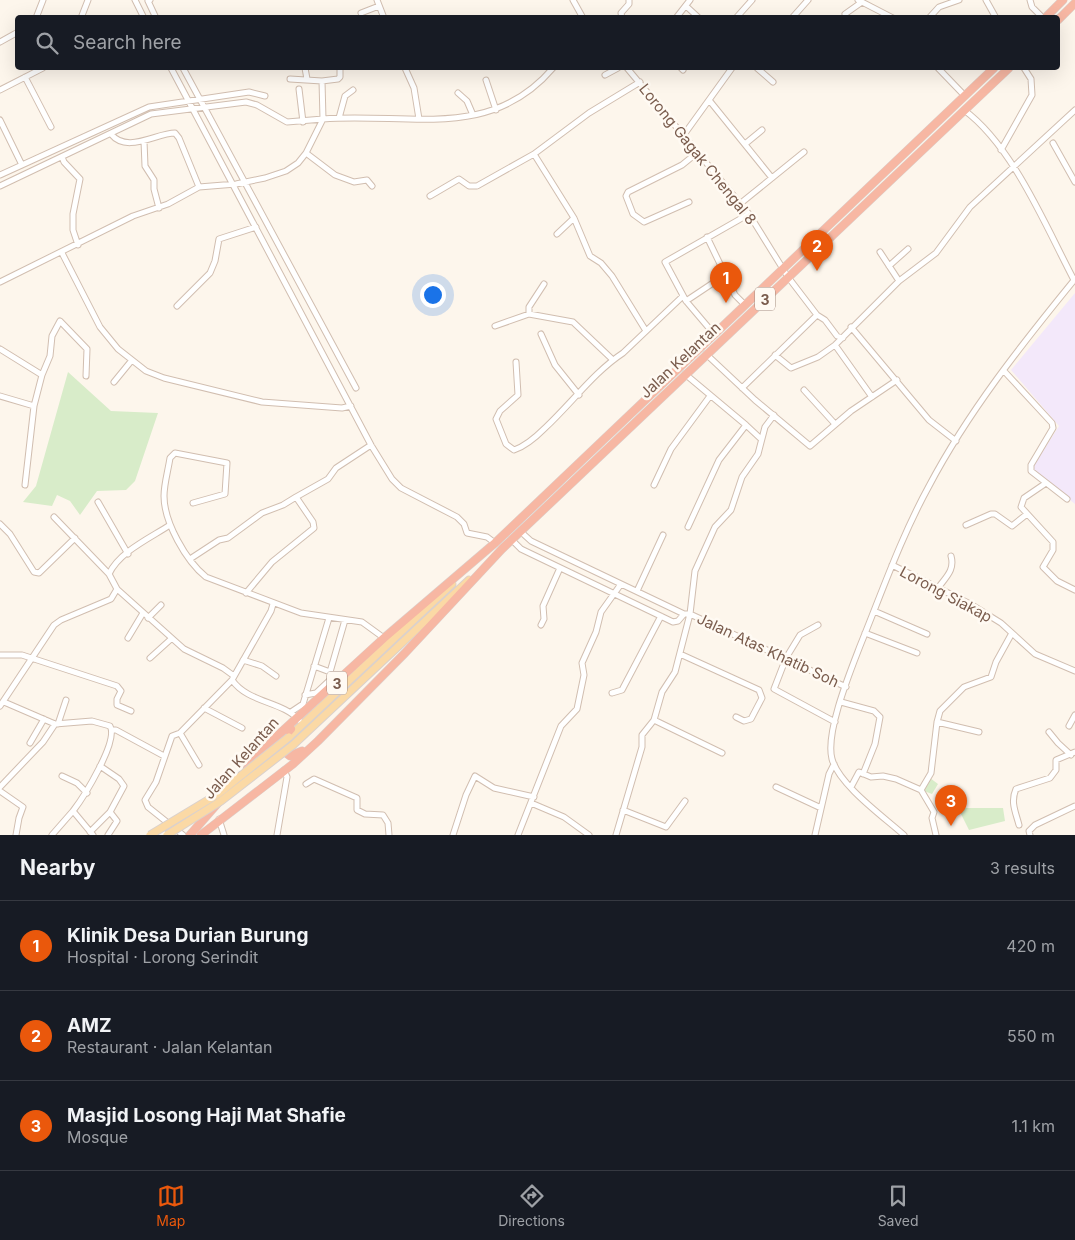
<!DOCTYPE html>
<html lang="en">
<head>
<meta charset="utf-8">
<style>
  body { margin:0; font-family:Inter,sans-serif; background:#20242c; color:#f1f3f6 }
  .you { position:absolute; left:432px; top:294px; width:18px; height:18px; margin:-12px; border:4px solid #fff; border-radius:50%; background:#1a73e8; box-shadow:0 0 0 8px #1a73e833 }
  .badge { display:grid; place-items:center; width:32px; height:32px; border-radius:50%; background:#ea580c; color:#fff; font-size:16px; font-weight:700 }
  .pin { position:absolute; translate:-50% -41px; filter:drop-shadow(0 1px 2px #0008) }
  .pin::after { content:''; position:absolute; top:26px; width:18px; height:15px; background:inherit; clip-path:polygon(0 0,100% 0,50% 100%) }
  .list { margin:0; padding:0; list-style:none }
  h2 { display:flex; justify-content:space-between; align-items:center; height:65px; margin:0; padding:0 20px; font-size:21px }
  h2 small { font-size:16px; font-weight:400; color:#9ea1a6 }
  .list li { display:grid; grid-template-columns:32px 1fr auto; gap:15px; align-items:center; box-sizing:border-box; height:90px; padding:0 20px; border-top:1px solid #363941 }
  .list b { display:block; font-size:19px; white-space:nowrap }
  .list p { margin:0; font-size:16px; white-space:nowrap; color:#9ea1a6 }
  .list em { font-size:16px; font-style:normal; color:#9ea1a6 }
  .icon { flex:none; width:28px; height:28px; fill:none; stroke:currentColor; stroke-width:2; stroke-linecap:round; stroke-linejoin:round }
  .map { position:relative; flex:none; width:1075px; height:835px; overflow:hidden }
  .search { position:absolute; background:#171b24; box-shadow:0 5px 20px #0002; left:15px; right:15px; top:15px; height:55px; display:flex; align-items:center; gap:12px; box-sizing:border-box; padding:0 18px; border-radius:5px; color:#9ea1a6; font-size:19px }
  .sheet { height:335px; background:#171b24 }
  nav { display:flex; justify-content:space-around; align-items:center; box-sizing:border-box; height:70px; border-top:1px solid #363941; background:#171b24; font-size:14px; color:#9ea1a6 }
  nav a { display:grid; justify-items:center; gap:2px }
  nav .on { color:#ea580c }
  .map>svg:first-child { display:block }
  .education { fill:#f3e8fa }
  .green { fill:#d8ecc9 }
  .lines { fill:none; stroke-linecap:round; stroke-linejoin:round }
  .minor-casing { stroke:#d1beb0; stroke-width:7 }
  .major-casing { stroke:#dad1cd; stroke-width:9 }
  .highway-casing { stroke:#dad1cd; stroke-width:9 }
  .minor { stroke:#fff; stroke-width:5 }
  .major { stroke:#fbd9a5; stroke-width:7 }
  .highway { stroke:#f7b7a3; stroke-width:8 }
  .major-bridge-casing { stroke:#dad1cd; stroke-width:9; stroke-linecap:butt }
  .major-bridge { stroke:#fbd9a5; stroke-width:7 }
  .labels { text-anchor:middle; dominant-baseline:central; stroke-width:5; stroke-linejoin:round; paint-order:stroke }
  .shield { fill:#fffaf3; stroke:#a28b7f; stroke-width:1 }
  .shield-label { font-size:14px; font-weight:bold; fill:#7a5c4d }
  .street-label { font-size:15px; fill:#7a5c4d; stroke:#fffaf3 }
</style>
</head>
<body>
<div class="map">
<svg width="1075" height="835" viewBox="0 0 1075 835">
  <rect width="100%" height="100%" fill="#fdf6ec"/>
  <!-- education -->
  <path class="education" d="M1075 293V504L1031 470 1059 426 1011 370Z"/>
  <!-- green -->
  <path class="green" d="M68 372 111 411 158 413 135 481 126 490 97 491 80 515 70 501 57 495 52 506 23 502 36 486Z
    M930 778 938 784 932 794 924 791Z
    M958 808H1003L1005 821 969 830Z"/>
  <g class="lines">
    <!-- minor casing -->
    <g class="minor-casing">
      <path id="minor" d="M135 0 144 18
        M150 0 148 1 156 18
        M377 0 384 18
        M573 0 583 18
        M858 0 893 18
        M986 0 996 18
        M1030 0 1032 7 1043 18
        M686 6 699 18
        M361 13 379 6
        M845 14 862 2
        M36 18 43 0
        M81 18 88 0
        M622 18 621 13 629 4V0
        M676 18 690 0
        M736 18 752 0
        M792 18 808 0
        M929 18 939 7 959 0
        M0 42 18 32
        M171 68 371 445 392 479 401 488 457 517 464 524 467 533 487 537 495 543
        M183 68 356 388
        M305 68 307 79
        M405 68 414 88 419 119
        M627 68 749 214 788 277 817 315 825 320 837 336 843 338
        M681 68 683 70
        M757 68 773 82
        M938 68 965 96
        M605 75 618 68
        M25 77 51 127
        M290 79 322 81
        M486 80 496 110
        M299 89 303 122
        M0 90 43 68
        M458 93 467 101 473 115
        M709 100 772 178
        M964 110C1013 146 1046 227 1074 280
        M339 118 345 96 353 90
        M0 120 22 165
        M111 134C127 154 156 133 175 133L179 138 199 187
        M683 136 732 68
        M144 141 145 166 154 180V189L159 208
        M1053 143 1075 182
        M745 144 762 130
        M1001 150 1032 95 1031 79 1024 68
        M306 153 335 175 354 182 367 180 372 186
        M62 157 64 162 80 179 73 214V230L78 245
        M0 175 149 107 249 92 265 96
        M0 186 151 114 246 102 257 105 287 122 323 119 322 81 338 79 340 77V68
        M430 196 459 179 469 186H477L534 154
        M689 202 644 222 633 214 626 196 628 192 682 165 698 152
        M741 203 804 152
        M574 218 590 256 601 263 612 276 646 331
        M557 234 574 218 534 154 589 113 640 82
        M707 237 735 295 744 304
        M880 252 899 281
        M62 253 100 327 118 349 146 371 164 378 262 402 342 408 351 406
        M889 266 908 249
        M0 282 133 216 168 204 199 187 236 184 265 178 286 171 298 163 306 153 323 119C407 112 490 142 553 68
        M544 284 529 307V314L573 322 613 360
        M686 301 725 275
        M177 306 210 273 215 261 219 239 256 227
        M495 326 529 314
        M851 327 929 420 956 441
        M541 334 555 365 579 395
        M714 334 686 301 665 262 749 214
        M835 345 872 397
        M0 349 42 375 50 356 52 336 60 321 87 349 86 376
        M706 354 755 400 810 446 851 411 897 380
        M775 355 791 368 818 357 835 345 899 281 936 253 970 207 1075 110
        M516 362 518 395 500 411 496 419 506 444 514 450C526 446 537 436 545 428 571 404 594 372 623 353L683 296
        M1004 371 1052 423 1053 428 1031 465V471L1067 499
        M685 374 746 425 719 460 688 527
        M114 382 132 360
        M742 388 817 315
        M804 390 835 424
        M0 396 34 406 42 375
        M746 425 761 439
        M1046 483 1024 498 1021 507 1053 542V550L1043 567 1057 581 1075 590
        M25 485 34 406
        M654 485 671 449 710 396
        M98 502 128 554
        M193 503 225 494 227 463 175 453 170 458C168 471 164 484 164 496 164 522 186 561 206 577L301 613 362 622 384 638
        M0 524 10 534 34 572 39 573 75 538
        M966 525 991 514H995L1012 526 1027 514
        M520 531 531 541 684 614H690L846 687
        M511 539 521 549 673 622 678 621 684 614
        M190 559 219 540 228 538 262 513 283 505 296 497
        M892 565 972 605 1001 623 1035 654 1075 671
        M109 574C119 552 150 538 170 525
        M938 588C946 577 955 570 951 556
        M117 589 184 649 223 668 234 676
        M637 591 663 535
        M246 593 272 562 314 528 313 522 296 497 328 479 336 468 371 445
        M273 604 271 611 232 680C248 703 282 701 299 720
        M874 611 927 634
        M148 618 161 605
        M541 625 544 619 543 606 560 568
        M818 625 800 635 786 658 774 689 835 722
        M865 633 917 653
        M128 638 143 613
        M680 654 759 690 762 698 751 719 744 721 736 717
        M0 655H22L117 686 121 691 117 699V705L131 711
        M150 658 171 639
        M243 660 262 666 276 676
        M330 672 345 620
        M612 693 622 690 661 616
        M305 695 316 693 333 677 330 672 314 666
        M4 702 55 724 92 721 110 726C119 741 83 798 73 811L93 835
        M841 702 874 711 880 717 875 744 863 774
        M0 706 54 625 61 620 111 599 117 589 109 574 54 517
        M204 708 242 728
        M291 712 303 704 329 618
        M654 720 722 753
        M937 722 940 711 964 687 991 677 996 662 1012 633
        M58 724 66 700
        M1069 726 1075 715
        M112 730H116L164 756
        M1049 732 1058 743 1071 755
        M180 733 199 765
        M30 743 44 719
        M62 776 77 783 87 793
        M306 784 314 779 357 798V810L365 814 383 815 388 823 389 835
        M0 787 43 742 55 724
        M776 787 821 808
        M851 787 859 772 871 777 883 776 896 779 921 790 934 812 932 818 936 835
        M921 790 931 773 937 722 979 732
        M0 791 23 807 19 818 16 835
        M531 803 564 817 589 835
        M623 810 666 827 685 801
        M219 819 224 835
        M1019 825C1016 813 1010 802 1016 789L1050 778 1056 770V760L1075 752
        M90 832 110 812 124 786 119 779 100 766
        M52 835 73 811
        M108 835 117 821 110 812
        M183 835 148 807 145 800 156 782 172 736 180 733 232 680
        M277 835 287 777 284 770
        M453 835 466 795 475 776 494 788 534 797
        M518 835 561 726 577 709 584 675 582 663 596 632 601 612 621 584
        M616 835 642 747V735L654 720 662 692 675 672 690 614 695 571 715 527 731 510 742 477 758 454 765 427 774 415
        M815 835 829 774 834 764
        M904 835C884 817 839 785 832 759 825 733 850 672 860 646 882 592 901 537 929 486 968 412 1022 344 1075 279
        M1030 835 1029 831 1035 825 1075 806"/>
    </g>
    <!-- major casing -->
    <g class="major-casing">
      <path id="major" d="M289 737 452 584
        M293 745 469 580"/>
    </g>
    <!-- highway casing -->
    <g class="highway-casing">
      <path id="highway" d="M1045 18 1063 0
        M1058 20 1075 3
        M291 729 282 739V750L290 756 302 751
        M247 769 277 736 384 638 495 543 994 68
        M190 835 238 780
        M201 835 293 764 318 741 405 653 502 549 1009 68"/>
    </g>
    <!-- minor -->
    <use href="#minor" class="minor"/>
    <!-- major -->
    <use href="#major" class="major"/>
    <!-- highway -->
    <use href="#highway" class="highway"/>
    <!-- major-bridge casing -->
    <g class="major-bridge-casing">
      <path id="major-bridge" d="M150 835 218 794 289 737
        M167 835 221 801 293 745"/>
    </g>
    <!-- major-bridge -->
    <use href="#major-bridge" class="major-bridge"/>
  </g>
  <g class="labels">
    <!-- shield labels -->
    <g class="shield">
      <rect x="755" y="287.5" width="20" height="23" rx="4"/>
      <rect x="327" y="671.5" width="20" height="23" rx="4"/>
    </g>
    <g class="shield-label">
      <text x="765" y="299">3</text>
      <text x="337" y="683">3</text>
    </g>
    <!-- street labels -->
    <g class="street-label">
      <text transform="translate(698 154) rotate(51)">Lorong Gagak Chengal 8</text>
      <text transform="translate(680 360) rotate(-43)">Jalan Kelantan</text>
      <text transform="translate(946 594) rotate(28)">Lorong Siakap</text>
      <text transform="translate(768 650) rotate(25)">Jalan Atas Khatib Soh</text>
      <text transform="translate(241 758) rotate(-48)">Jalan Kelantan</text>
    </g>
  </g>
</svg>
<div class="you"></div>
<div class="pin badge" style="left:726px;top:303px">1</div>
<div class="pin badge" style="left:817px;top:271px">2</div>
<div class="pin badge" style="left:951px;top:826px">3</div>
<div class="search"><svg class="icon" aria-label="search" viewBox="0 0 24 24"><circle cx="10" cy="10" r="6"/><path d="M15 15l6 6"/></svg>Search here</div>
</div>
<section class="sheet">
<h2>Nearby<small>3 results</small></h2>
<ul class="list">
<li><span class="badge">1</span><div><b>Klinik Desa Durian Burung</b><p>Hospital · Lorong Serindit</p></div><em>420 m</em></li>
<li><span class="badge">2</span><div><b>AMZ</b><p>Restaurant · Jalan Kelantan</p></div><em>550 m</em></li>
<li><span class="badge">3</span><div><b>Masjid Losong Haji Mat Shafie</b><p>Mosque</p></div><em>1.1 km</em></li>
</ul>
</section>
<nav>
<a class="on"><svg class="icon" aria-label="map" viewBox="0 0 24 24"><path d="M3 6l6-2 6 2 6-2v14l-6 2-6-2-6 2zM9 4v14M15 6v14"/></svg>Map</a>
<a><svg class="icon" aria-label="directions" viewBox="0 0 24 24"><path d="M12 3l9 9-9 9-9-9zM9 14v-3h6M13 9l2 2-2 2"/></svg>Directions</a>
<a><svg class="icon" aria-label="saved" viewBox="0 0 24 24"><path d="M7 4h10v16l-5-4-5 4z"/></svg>Saved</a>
</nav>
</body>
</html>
